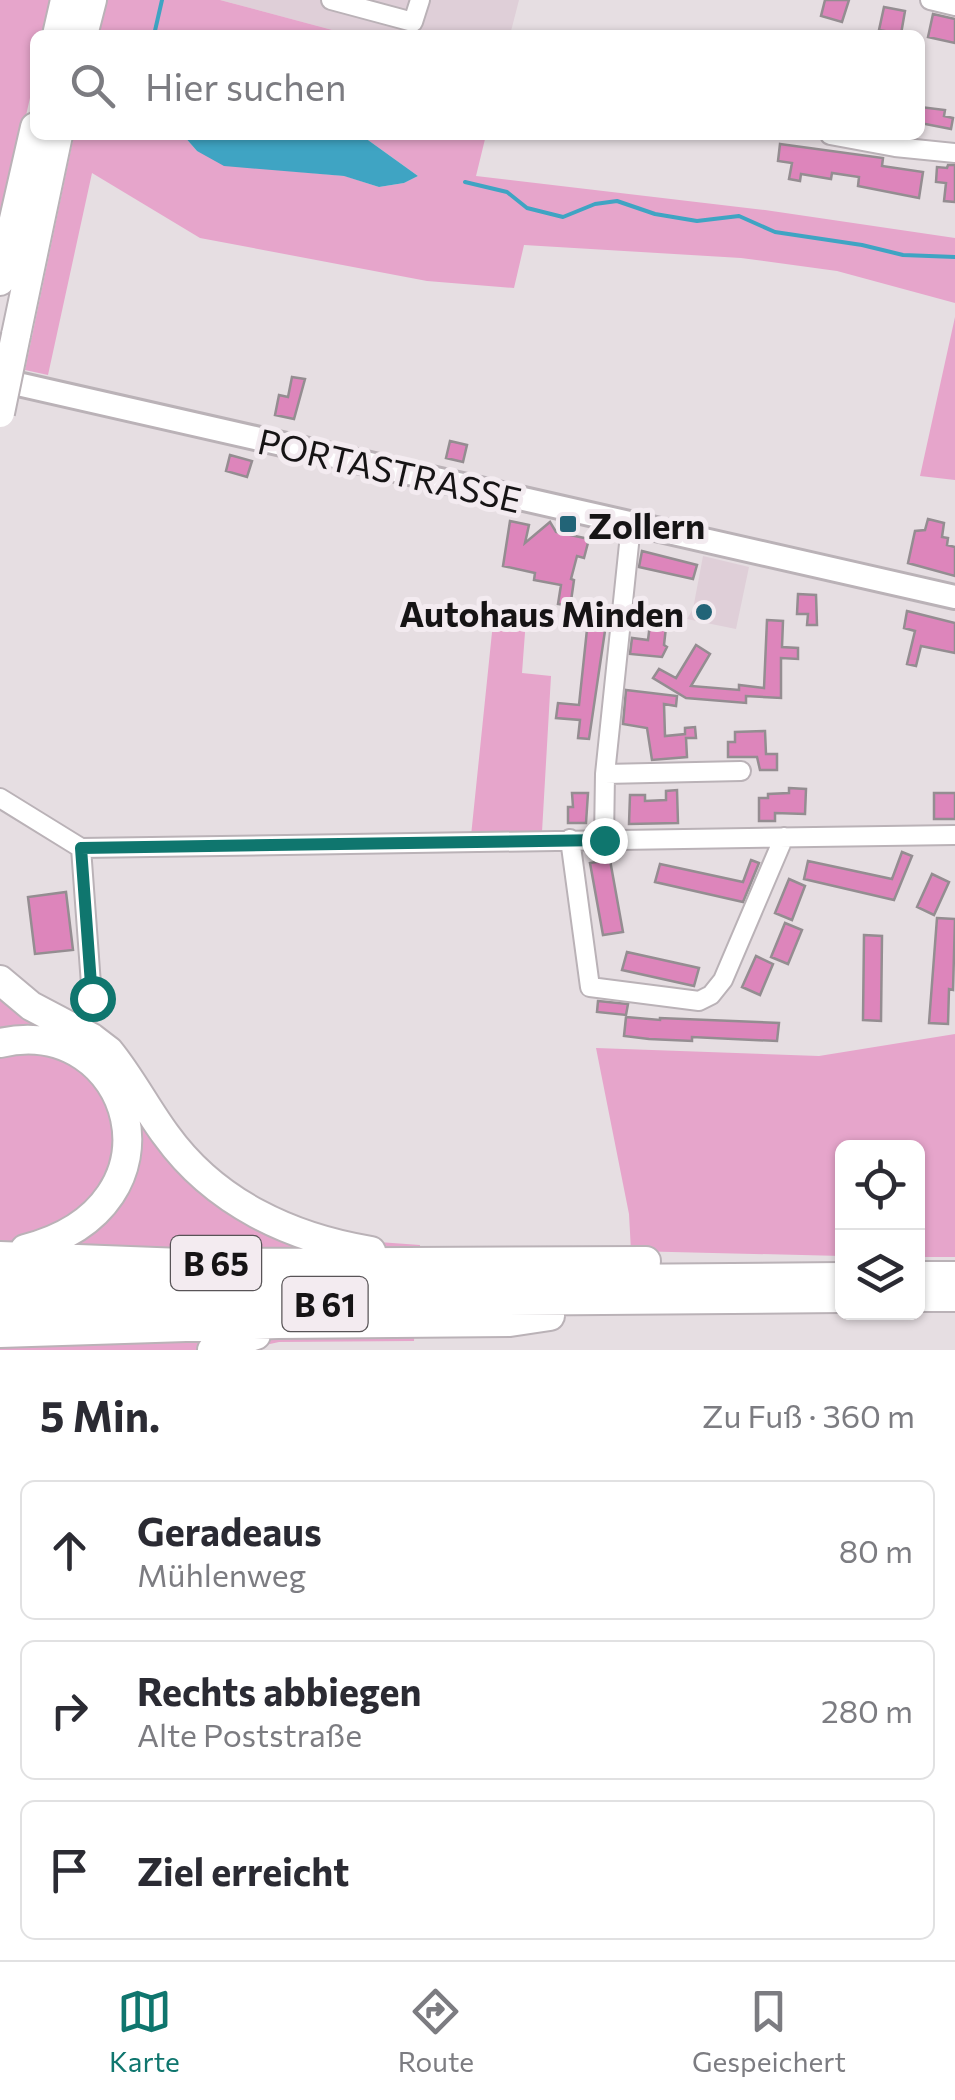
<!DOCTYPE html>
<html lang="de">
<head>
<meta charset="utf-8">
<style>
  body { margin:0; font-family:Commissioner,sans-serif; background:#f2f2f3; color:#2b2b33 }
  .controls { position:absolute; right:30px; bottom:30px; display:grid; overflow:hidden; border-radius:15px; box-shadow:0 2px 8px #0004 }
  .controls button { width:90px; height:90px; display:grid; place-items:center; padding:0; border:0; border-bottom:2px solid #e1e1e2; background:#fff; color:#2b2b33; font:50px sans-serif }
  .stop { position:absolute; width:30px; height:30px; margin:-22px; border:8px solid #0f766e; border-radius:50%; background:#fff }
  .stop.end { background:#0f766e; border-color:#fff; box-shadow:0 2px 10px #0008 }
  .list { margin:0; padding:0; list-style:none }
  h2 { display:flex; justify-content:space-between; align-items:center; height:130px; margin:0; padding:0 40px; font-size:42px }
  h2 small { font-size:32px; font-weight:400; color:#7c7c81 }
  .list li { display:grid; grid-template-columns:65px 1fr auto; gap:30px; align-items:center; box-sizing:border-box; height:140px; margin:0 20px 20px; padding:0 20px; border:2px solid #e1e1e2; border-radius:15px }
  .list b { display:block; font-size:38px; white-space:nowrap }
  .list p { margin:0; font-size:32px; white-space:nowrap; color:#7c7c81 }
  .list em { font-size:32px; font-style:normal; color:#7c7c81 }
  .icon { flex:none; width:55px; height:55px; fill:none; stroke:currentColor; stroke-width:2; stroke-linecap:round; stroke-linejoin:round }
  .map { position:relative; flex:none; width:955px; height:1350px; overflow:hidden }
  .search { position:absolute; background:#fff; box-shadow:0 2px 8px #0004; left:30px; right:30px; top:30px; height:110px; display:flex; align-items:center; gap:25px; box-sizing:border-box; padding:0 35px; border-radius:15px; color:#7c7c81; font-size:38px }
  .sheet { height:610px; background:#fff }
  nav { display:flex; justify-content:space-around; align-items:center; box-sizing:border-box; height:140px; border-top:2px solid #e1e1e2; background:#fff; font-size:28px; color:#7c7c81 }
  nav a { display:grid; justify-items:center; gap:5px }
  nav .on { color:#0f766e }
  .map>svg:first-child { display:block }
  .built { fill:#dfcfd8 }
  .green { fill:#e6a5cb }
  .water { fill:#3fa4c3 }
  .lines { fill:none; stroke-linecap:round; stroke-linejoin:round }
  .stream { stroke:#3fa4c3; stroke-width:4 }
  .building { fill:#dd85bb; stroke:#948d91; stroke-width:2.5 }
  .minor-casing { stroke:#bab2b7; stroke-width:22 }
  .major-casing { stroke:#bab2b7; stroke-width:28 }
  .highway-casing { stroke:#bab2b7; stroke-width:32 }
  .minor { stroke:#fff; stroke-width:18 }
  .major { stroke:#fff; stroke-width:22 }
  .highway { stroke:#fff; stroke-width:28 }
  .highway-bridge-casing { stroke:#bab2b7; stroke-width:32; stroke-linecap:butt }
  .highway-bridge { stroke:#fff; stroke-width:28 }
  .route { stroke:#0f766e; stroke-width:12 }
  .poi-dot { fill:#226477; stroke:#f3ebf0; stroke-width:4 }
  .labels { text-anchor:middle; dominant-baseline:central; stroke-width:10; stroke-linejoin:round; paint-order:stroke }
  .shield { fill:#f3ebf0; stroke:#585457; stroke-width:2.5 }
  .shield-label { font-size:32px; font-weight:bold; fill:#161415 }
  .street-label { font-size:35px; fill:#161415; stroke:#f3ebf0 }
  .poi-label { font-size:35px; font-weight:bold; fill:#161415; stroke:#f3ebf0; text-anchor:start }
</style>
</head>
<body>
<div class="map">
<svg width="955" height="1350" viewBox="0 0 955 1350">
  <rect width="100%" height="100%" fill="#e6dee2"/>
  <!-- built -->
  <path class="built" d="M220 0H519L510 35H351Z
    M703 556 749 567 736 629 687 619 693 609Z"/>
  <!-- green -->
  <path class="green" d="M0 0H54L45 35H35V76L0 229Z
    M105 0H220L351 35H97Z
    M74 135H183L197 151 280 170 345 176 379 187 404 183 418 176 361 135H486L476 176 765 210 955 238V303L837 271 741 258 524 245 514 288 427 281 200 238 92 173 48 375 25 370Z
    M955 317V480L920 476Z
    M494 613 526 619 522 673 551 676 542 832 471 836Z
    M0 969 246 1199 351 1240 420 1245 414 1341 279 1342 243 1350H0Z
    M955 1034V1257H918V1148H842V1256L631 1251 629 1214 596 1048 819 1056Z"/>
  <!-- water -->
  <path class="water" d="M183 135H361L418 176 404 183 379 187 344 176 224 166 197 151Z"/>
  <g class="lines">
    <!-- stream -->
    <path class="stream" d="M154 35 162 0
      M465 182 507 192 527 208 563 217 595 204 617 201 655 214 697 221 739 216 775 232 862 245 903 255 955 257"/>
  </g>
  <!-- building -->
  <path class="building" d="M825 0H849L842 22 821 16Z
    M884 7 905 11 901 34 879 30Z
    M933 14 955 19V43L928 37Z
    M920 107 945 110 944 116 953 118 951 129 920 123Z
    M780 144 883 158 882 166 923 172 919 198 858 186 859 177 832 173 831 179 801 174 800 181 789 179 792 163 778 161Z
    M948 165H955V202L944 201 946 183 936 182 937 167 947 168Z
    M292 377 305 379 294 419 275 415 279 395 288 397Z
    M450 441 467 445 463 462 446 458Z
    M230 455 252 461 247 477 226 471Z
    M928 519 944 523 942 537 948 538 947 545 955 547V576L908 563 915 531 925 530Z
    M510 521 529 525 525 543 550 522 556 532 589 539 584 558 577 556 571 579 574 580 571 601 566 600 565 605 558 604 561 585 534 580 535 573 503 566Z
    M642 551 697 565 693 579 639 567Z
    M798 594 816 595 817 625H807L808 614H797Z
    M577 607 602 610 600 623 606 624 589 739 578 738 580 720 556 718 558 703 579 705 588 620 576 618Z
    M907 611 955 623V653L921 646 916 666 907 664 915 631 904 628Z
    M651 616 667 618 664 645 667 647 662 657 630 654 632 638 648 640Z
    M767 620 783 621 782 647 798 648V659L781 658V698L746 696V703L686 698 653 678 659 669 676 678 696 645 710 654 691 686 739 690V685L764 688Z
    M626 690 677 696 676 706 664 704 665 736 685 734V728L695 727 696 738H686L687 757 652 760 647 728 623 724Z
    M765 731 766 754H777V770H760L757 757H728V742H735V732Z
    M789 788 806 789 805 814 775 813V821H759V798H768V794L789 793Z
    M677 790 678 823 629 824 630 795H645V801L666 800V791Z
    M572 793H588L586 823H568V807H573Z
    M934 793H955V819H934Z
    M902 852 912 856 894 900 804 879 808 861 892 879Z
    M610 860 623 932 603 935 590 863Z
    M751 860 759 863 743 902 655 882 660 864 743 882Z
    M932 874 949 882 934 915 917 907Z
    M789 879 805 886 792 920 775 913Z
    M66 892 73 950 35 954 28 897Z
    M937 918 955 919 953 990 949 989 948 1024 929 1023Z
    M785 923 802 930 788 964 771 957Z
    M864 935 882 936 881 1021 863 1020Z
    M627 952 699 968 694 986 622 970Z
    M756 956 773 964 760 995 742 987Z
    M598 1001 628 1004 626 1015 597 1012Z
    M626 1017 660 1020V1018L779 1023 777 1041 692 1037V1041L649 1039 624 1036Z"/>
  <g class="lines">
    <!-- minor casing -->
    <g class="minor-casing">
      <path id="minor" d="M331 0 413 22 420 0
        M930 0 955 6
        M830 135 895 147 955 153
        M605 774 741 771
        M0 798 81 848 955 835
        M570 839 590 987 699 1001 711 995 723 980 784 837
        M604 840 605 774 631 525
        M81 848 92 998"/>
    </g>
    <!-- major casing -->
    <g class="major-casing">
      <path id="major" d="M0 380 955 597"/>
    </g>
    <!-- highway casing -->
    <g class="highway-casing">
      <path id="highway" d="M57 35 65 0
        M83 35 92 0
        M0 281 35 127
        M16 335 58 135
        M0 980 31 1006 92 1038 109 1051C131 1078 146 1108 166 1135 215 1203 291 1238 371 1251
        M0 1043C132 1012 193 1206 25 1249
        M0 1256 182 1263 646 1261
        M918 1276H955
        M0 1284 842 1277
        M918 1297H955
        M0 1305 842 1298
        M0 1333 278 1324 510 1322 550 1316
        M212 1350 256 1335"/>
    </g>
    <!-- minor -->
    <use href="#minor" class="minor"/>
    <!-- major -->
    <use href="#major" class="major"/>
    <!-- highway -->
    <use href="#highway" class="highway"/>
    <!-- highway-bridge casing -->
    <g class="highway-bridge-casing">
      <path id="highway-bridge" d="M0 413 16 335"/>
    </g>
    <!-- highway-bridge -->
    <use href="#highway-bridge" class="highway-bridge"/>
  </g>
  <g class="lines">
    <!-- route -->
    <path class="route" d="M92 998 81 848 604 840"/>
  </g>
  <!-- markers -->
  <g class="poi-dot">
    <rect x="558" y="514" width="20" height="20" rx="5"/>
    <circle cx="704" cy="612" r="10"/>
  </g>
  <g class="labels">
    <!-- shield labels -->
    <g class="shield">
      <rect x="171" y="1236" width="90" height="54" rx="8"/>
      <rect x="282.5" y="1277" width="85" height="54" rx="8"/>
    </g>
    <g class="shield-label">
      <text x="216" y="1263">B 65</text>
      <text x="325" y="1304">B 61</text>
    </g>
    <!-- street labels -->
    <g class="street-label">
      <text transform="translate(390 469) rotate(13)">PORTASTRASSE</text>
    </g>
    <!-- poi labels -->
    <g class="poi-label">
      <text x="588" y="524">Zollern</text>
      <text x="684" y="612" text-anchor="end">Autohaus Minden</text>
    </g>
  </g>
</svg>
<div class="controls">
<button><svg class="icon" aria-label="locate" viewBox="0 0 24 24"><circle cx="12" cy="12" r="6"/><path d="M12 2v4M12 18v4M2 12h4M18 12h4"/></svg></button>
<button><svg class="icon" aria-label="layers" viewBox="0 0 24 24"><path d="M12 4l9 5-9 5-9-5zM3 14l9 5 9-5"/></svg></button>
</div>
<div class="stop" style="left:92px;top:998px"></div>
<div class="stop end" style="left:604px;top:840px"></div>
<div class="search"><svg class="icon" aria-label="search" viewBox="0 0 24 24"><circle cx="10" cy="10" r="6"/><path d="M15 15l6 6"/></svg>Hier suchen</div>
</div>
<section class="sheet">
<h2>5 Min.<small>Zu Fuß · 360 m</small></h2>
<ul class="list">
<li><svg class="icon" aria-label="ahead" viewBox="0 0 24 24"><path d="M12 20V5M6 11l6-6 6 6"/></svg><div><b>Geradeaus</b><p>Mühlenweg</p></div><em>80 m</em></li>
<li><svg class="icon" aria-label="right" viewBox="0 0 24 24"><path d="M7 20v-9h11M14 6l5 5-5 5"/></svg><div><b>Rechts abbiegen</b><p>Alte Poststraße</p></div><em>280 m</em></li>
<li><svg class="icon" aria-label="arrive" viewBox="0 0 24 24"><path d="M6 21V4h12l-3 4 3 4H6"/></svg><div><b>Ziel erreicht</b></div></li>
</ul>
</section>
<nav>
<a class="on"><svg class="icon" aria-label="map" viewBox="0 0 24 24"><path d="M3 6l6-2 6 2 6-2v14l-6 2-6-2-6 2zM9 4v14M15 6v14"/></svg>Karte</a>
<a><svg class="icon" aria-label="directions" viewBox="0 0 24 24"><path d="M12 3l9 9-9 9-9-9zM9 14v-3h6M13 9l2 2-2 2"/></svg>Route</a>
<a><svg class="icon" aria-label="saved" viewBox="0 0 24 24"><path d="M7 4h10v16l-5-4-5 4z"/></svg>Gespeichert</a>
</nav>
</body>
</html>
